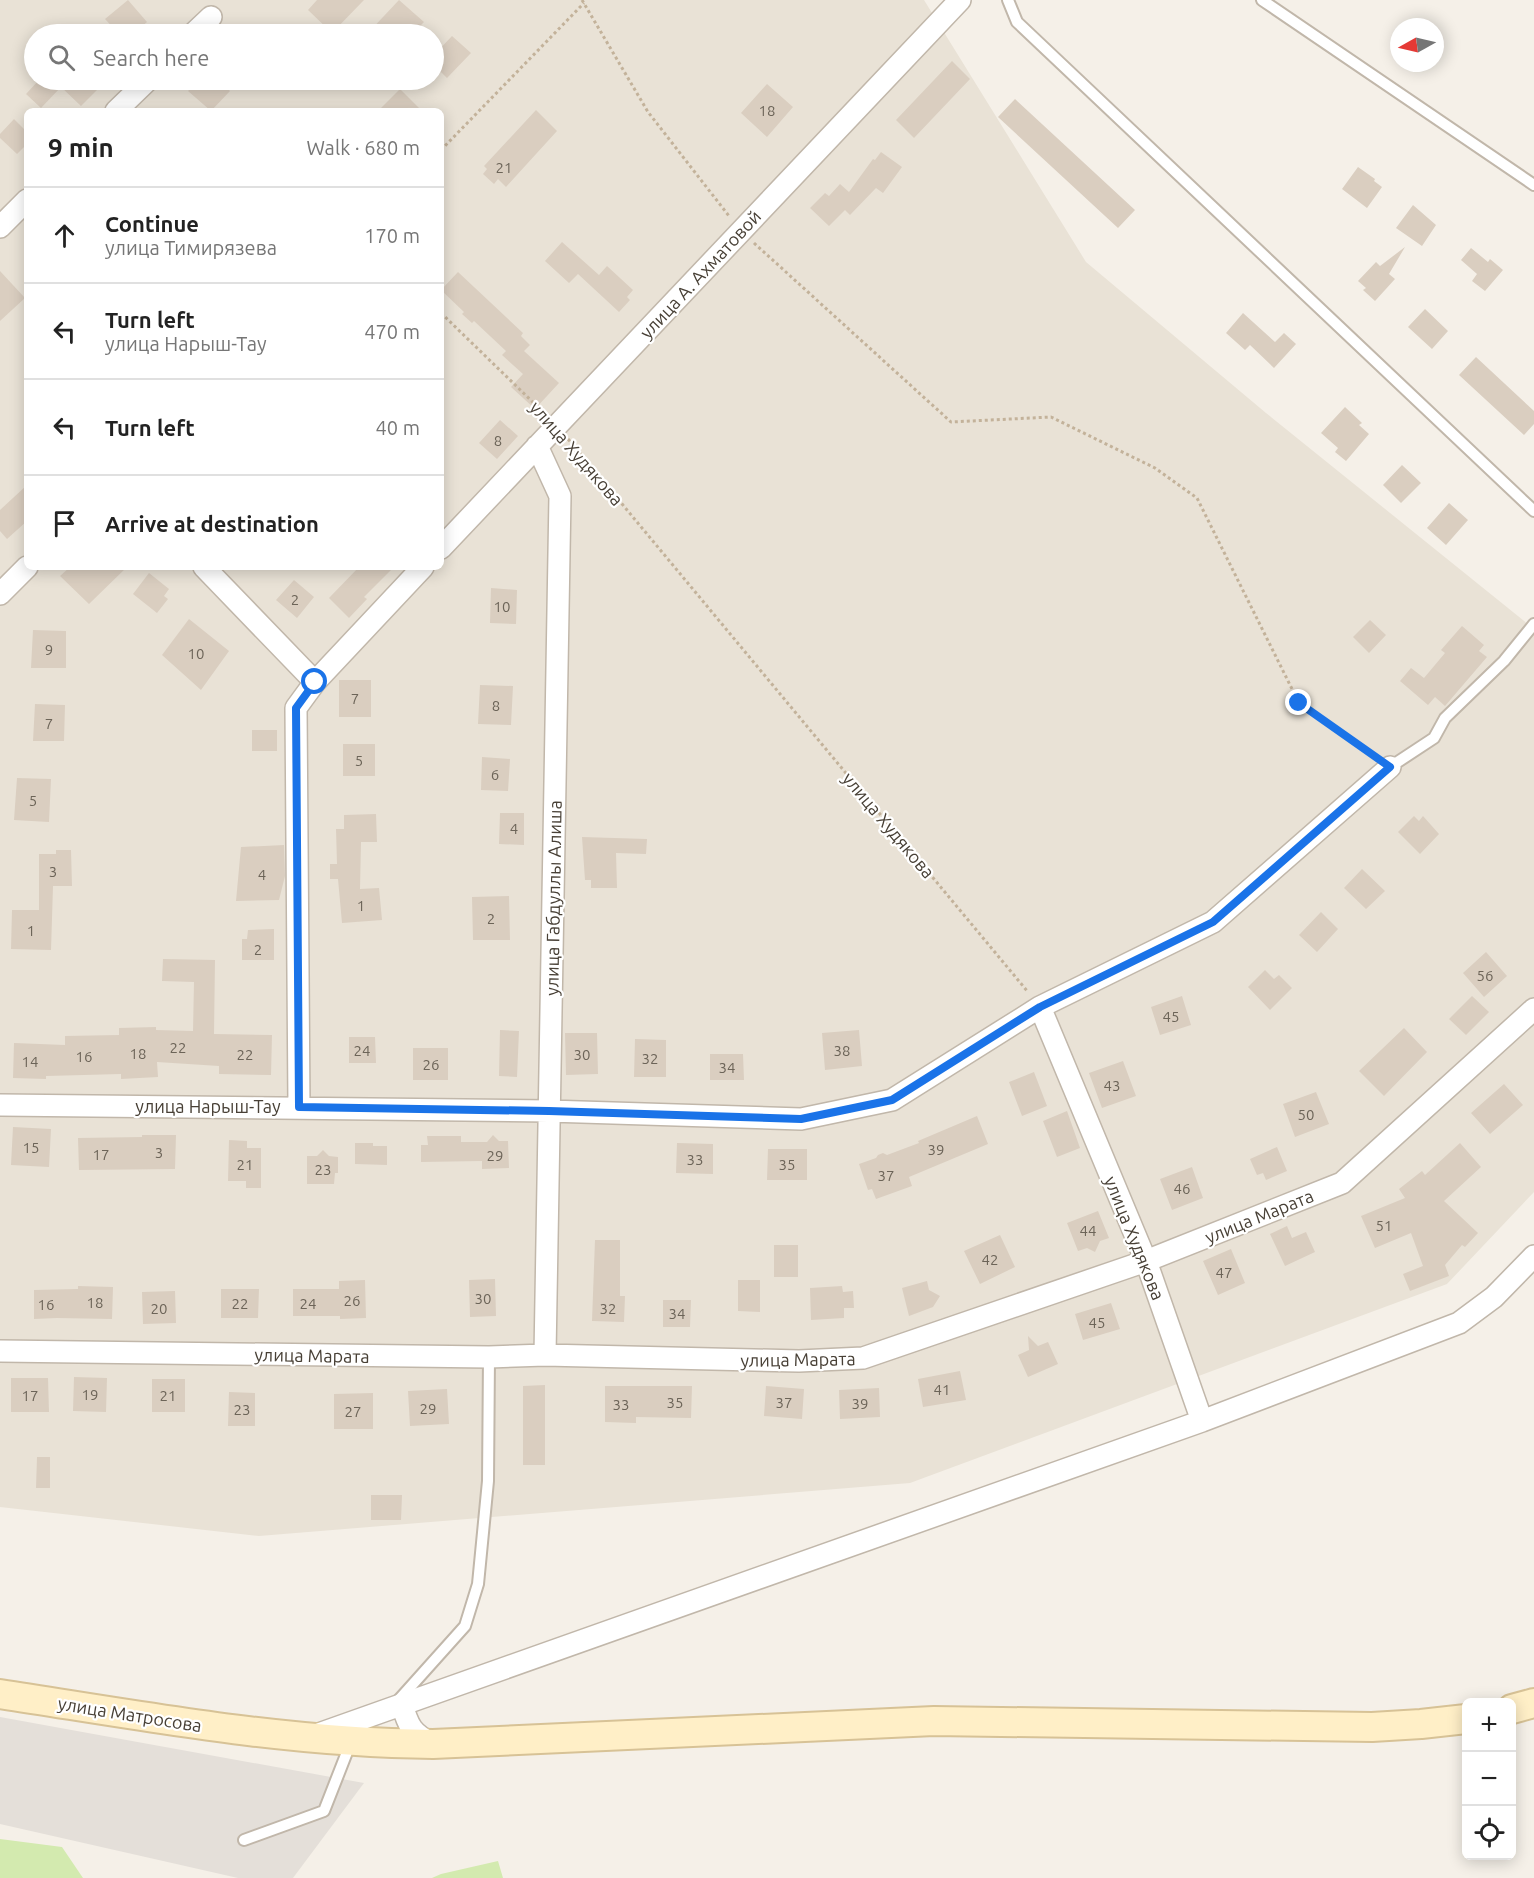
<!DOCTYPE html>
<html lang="en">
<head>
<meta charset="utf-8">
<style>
  body { margin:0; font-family:Ubuntu,sans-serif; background:#f6f6f6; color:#222 }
  .controls { position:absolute; right:18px; bottom:18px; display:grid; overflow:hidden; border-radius:9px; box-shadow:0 3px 15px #0003 }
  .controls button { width:54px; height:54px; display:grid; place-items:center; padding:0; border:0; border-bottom:2px solid #e0e0e0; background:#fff; color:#222; font:30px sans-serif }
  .compass { position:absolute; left:1390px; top:18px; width:54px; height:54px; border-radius:50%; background:#fff; box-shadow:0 3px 15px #0003; rotate:262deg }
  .stop { position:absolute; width:18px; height:18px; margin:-14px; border:4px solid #1a73e8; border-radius:50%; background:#fff }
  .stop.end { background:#1a73e8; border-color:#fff; box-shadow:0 2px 6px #0008 }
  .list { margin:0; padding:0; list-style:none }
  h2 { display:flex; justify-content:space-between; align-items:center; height:78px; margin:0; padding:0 24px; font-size:26px }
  h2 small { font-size:20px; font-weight:400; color:#767676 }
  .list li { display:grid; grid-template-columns:39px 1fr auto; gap:18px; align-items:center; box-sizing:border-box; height:96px; padding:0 24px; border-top:2px solid #e0e0e0 }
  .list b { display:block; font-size:22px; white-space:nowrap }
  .list p { margin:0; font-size:20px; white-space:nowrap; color:#767676 }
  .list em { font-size:20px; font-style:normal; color:#767676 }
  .icon { flex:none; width:33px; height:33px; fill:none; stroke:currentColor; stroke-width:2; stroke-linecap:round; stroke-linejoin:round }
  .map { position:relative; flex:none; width:1534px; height:1878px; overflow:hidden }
  .search { position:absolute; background:#fff; box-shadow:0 3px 15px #0003; left:24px; top:24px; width:420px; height:66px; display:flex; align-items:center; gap:15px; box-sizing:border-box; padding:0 21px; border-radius:33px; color:#767676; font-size:22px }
  .panel { position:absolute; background:#fff; box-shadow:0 3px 15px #0003; left:24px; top:108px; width:420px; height:462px; border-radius:9px }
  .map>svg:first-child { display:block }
  .residential { fill:#e9e2d6; fill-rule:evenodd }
  .industrial { fill:#e4dfd9 }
  .green { fill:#d3eaaf }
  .building { fill:#dacec0 }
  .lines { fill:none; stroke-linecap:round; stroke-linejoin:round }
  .service-casing { stroke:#c1b7aa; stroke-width:14 }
  .minor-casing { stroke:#c1b7aa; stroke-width:24 }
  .secondary-casing { stroke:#d7c296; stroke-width:32 }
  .path { stroke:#c3b29a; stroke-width:3; stroke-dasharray:3 3; stroke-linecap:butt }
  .service { stroke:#fff; stroke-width:10 }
  .minor { stroke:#fff; stroke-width:21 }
  .secondary { stroke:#ffefc7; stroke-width:28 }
  .route { stroke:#1a73e8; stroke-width:8 }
  .labels { text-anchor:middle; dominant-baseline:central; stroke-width:4.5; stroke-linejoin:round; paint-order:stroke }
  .number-label { font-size:15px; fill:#6c6458 }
  .street-label { font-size:18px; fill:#484036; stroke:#fff }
</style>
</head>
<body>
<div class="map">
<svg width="1534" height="1878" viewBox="0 0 1534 1878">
  <rect width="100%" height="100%" fill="#f5f0e8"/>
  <!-- residential -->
  <path class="residential" d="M0 0H924L1086 262 1266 413 1534 629V1192L1447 1284 910 1483 259 1536 0 1507ZM34 34H434V80H34ZM27 111H441V567H27Z"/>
  <!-- industrial -->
  <path class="industrial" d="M0 1717 364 1783 293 1878H238L0 1824Z"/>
  <!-- green -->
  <path class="green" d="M0 1839 62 1847 83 1878H0Z
    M498 1861 503 1878H432L441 1874Z"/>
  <!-- building -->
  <path class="building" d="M128 0 147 22 133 34H119L105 19Z
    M317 0H364L332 33 308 10Z
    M399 0 424 22 412 34H367Z
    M452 36 471 53 447 78 434 65V55Z
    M952 61 970 79 914 138 896 120Z
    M39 80H107L81 106 61 87 41 108 26 94Z
    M199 80H218L230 91 211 111 188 91Z
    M767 84 793 107 767 137 741 113Z
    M400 89 422 111H378Z
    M1015 99 1135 210 1118 228 998 117Z
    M536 110 557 131 506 187 498 179 494 184 483 174 487 169 484 166Z
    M14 119 27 132V144L17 154 0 138V134Z
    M881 152 902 167 883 193 876 188 850 215 845 210 829 226 810 208 825 193 829 196 840 184 849 192 873 159 875 160Z
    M1358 167 1375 179 1374 181 1382 187 1367 208 1342 189Z
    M1413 205 1436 225 1422 246 1396 228Z
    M562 242 599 275 607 266 633 290 627 297 630 300 619 312 578 274 569 283 545 261Z
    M1405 247 1389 274 1395 279 1375 301 1363 290 1366 288 1358 281 1376 262 1380 266Z
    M1471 248 1488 262 1490 259 1503 270 1485 291 1472 281 1477 274 1461 260Z
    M0 271 25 298 0 321Z
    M458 272 523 333 521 336 530 345 524 351 559 383 535 409 511 387 523 374 502 355 506 351 474 321 472 323 462 314 464 312 441 290Z
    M1425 309 1448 331 1432 349 1408 327Z
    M1243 313 1275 342 1284 333 1296 344 1274 368 1250 345 1245 350 1226 333Z
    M1476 357 1534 411V424L1524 435 1459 375Z
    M1345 407 1362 423 1359 425 1369 434 1346 461 1335 452 1338 448 1321 433Z
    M500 420 518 436 497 459 479 443Z
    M1402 465 1421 483 1401 503 1383 485Z
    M27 485V521L7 539 0 531V510Z
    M1449 503 1468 520 1446 545 1427 528Z
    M70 567H127L89 604 60 576Z
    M359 567H394L364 597 367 599 349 618 329 598Z
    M149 573 169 589 164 596 168 599 157 613 133 594Z
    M294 580 314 597 297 618 276 600Z
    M491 588 517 590 516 624 490 623Z
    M189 619 229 651 201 690 162 655Z
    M1370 620 1386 635 1369 653 1353 637Z
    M1462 626 1484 645 1479 651 1487 657 1445 706 1435 697 1428 705 1400 681 1411 668 1424 678 1445 653 1441 650Z
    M33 630 66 631V668H31Z
    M339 680H371V717H339Z
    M480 685 513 686 511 725 478 724Z
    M35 704 65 705 64 741H33Z
    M252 730H277V751H252Z
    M343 744H375V776H343Z
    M482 757 510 759 508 791 481 790Z
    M17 778 51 779 49 822 14 820Z
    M500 813H524V845L499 844Z
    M376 814 377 842H361L360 889 379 888 382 920 342 923 338 879H330V864H337L336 829H344V815Z
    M1414 816 1419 821 1423 816 1439 834 1420 854 1398 832Z
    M582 837 647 839 646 854 616 853 617 888H591V880H585Z
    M284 845 285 876 279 900 236 901 241 847Z
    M56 850H71L72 886H53L51 950 11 949 12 910H39V854H56Z
    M1362 869 1385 891 1366 909 1344 888Z
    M509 896 510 940H473L472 897Z
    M1321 912 1338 929 1317 952 1299 935Z
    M274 929V960H242V939H247L248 930Z
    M1486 952 1507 976 1484 997 1463 973Z
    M163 959 215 960 214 1034 272 1035 271 1075 219 1074V1066L157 1062 158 1077 121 1079V1074L46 1076V1079L13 1078 14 1043 65 1045V1036L119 1035V1028L156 1027V1030L193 1031 194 982 162 981Z
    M1265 970 1274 979 1279 975 1292 988 1270 1010 1248 987Z
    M1182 996 1191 1025 1160 1035 1151 1007Z
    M1472 996 1489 1012 1466 1035 1449 1019Z
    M1404 1028 1427 1052 1384 1096 1359 1071Z
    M500 1030 519 1031 517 1077 499 1076Z
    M859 1030 862 1066 825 1070 822 1033Z
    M565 1033H597L598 1074 566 1075Z
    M349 1037H375L376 1063H349Z
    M635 1039 666 1040V1077H634Z
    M413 1048H448V1080H413Z
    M710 1054H743L744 1080H710Z
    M1123 1061 1136 1096 1102 1108 1089 1073Z
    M1034 1072 1047 1106 1022 1116 1009 1082Z
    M1504 1084 1523 1105 1490 1134 1471 1113Z
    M1316 1092 1329 1124 1295 1137 1283 1104Z
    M1067 1111 1080 1148 1057 1157 1043 1121Z
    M977 1116 988 1144 909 1177 912 1186 876 1199 872 1189 868 1190 859 1164 876 1158 878 1155 883 1153 887 1155 919 1143 918 1141Z
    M13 1127 51 1129 49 1167 11 1165Z
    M142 1135H176L175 1169 79 1170 78 1138 142 1137Z
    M493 1135 499 1141H508L509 1168 482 1169V1161L421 1162V1145H428L427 1136H461V1142H487Z
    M229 1140 247 1141V1148H261V1188H246V1181H228Z
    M355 1143H373V1146H387V1165L355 1164Z
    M677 1143 713 1144V1174L676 1173Z
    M1460 1143 1481 1167 1444 1201 1478 1233 1465 1247 1462 1245 1445 1265 1449 1276 1410 1291 1403 1274 1423 1266 1411 1233 1375 1248 1361 1216 1405 1198 1399 1189 1422 1171 1425 1175Z
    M1277 1147 1287 1171 1266 1180 1263 1173 1257 1175 1250 1159Z
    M768 1149H807V1180H767Z
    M323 1150 329 1156 338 1157V1173H335L334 1184H307V1156H317Z
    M1192 1167 1203 1198 1172 1210 1160 1179Z
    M1098 1211 1109 1238 1100 1241 1095 1252 1087 1248 1078 1251 1067 1223Z
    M1287 1226 1292 1238 1306 1232 1315 1252 1285 1266 1270 1234Z
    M1000 1235 1015 1267 980 1284 964 1251Z
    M595 1240H620V1296H625L624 1322 592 1321Z
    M774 1245H798V1277H774Z
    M1231 1249 1245 1283 1218 1295 1203 1261Z
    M495 1279 496 1316 470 1317 469 1280Z
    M365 1280 366 1318 340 1319V1316H293V1289H339V1281Z
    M738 1280H760V1312L738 1311Z
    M927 1281 929 1290 940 1296 933 1307 909 1316 902 1288Z
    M78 1286 113 1287 112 1319 57 1318 34 1319V1290L78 1289Z
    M842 1286 843 1292 853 1291 854 1308H844V1318L811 1320 810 1288Z
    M221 1289H259L258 1318H221Z
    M175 1291 176 1323 143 1324 142 1292Z
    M663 1300H691L690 1327H663Z
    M1111 1303 1120 1329 1083 1340 1075 1314Z
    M1028 1336 1038 1346 1048 1342 1058 1364 1028 1377 1018 1355 1029 1350Z
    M960 1371 966 1400 923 1407 918 1379Z
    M74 1377 107 1378 106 1412 73 1411Z
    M11 1378H48L49 1412H11Z
    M152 1379H185V1412H152Z
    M545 1385V1465H523V1386Z
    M605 1386H692L691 1418 636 1417V1423L605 1422Z
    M766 1386 804 1389 802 1419 764 1416Z
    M879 1388 880 1417 840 1419 839 1390Z
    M447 1389 449 1424 410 1426 408 1391Z
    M229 1392 255 1393V1426H228Z
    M373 1393V1429H334V1394Z
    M37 1457H50V1488H36Z
    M371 1495H402L401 1520H371Z"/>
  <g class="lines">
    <!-- service casing -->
    <g class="service-casing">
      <path id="service" d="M1008 0 1017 22 1534 511
        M1262 0 1534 185
        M1390 767 1434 738 1445 718 1504 661 1534 624
        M396 1703 465 1626 478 1584 488 1481 489 1357
        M244 1840 324 1811 351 1742"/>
    </g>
    <!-- minor casing -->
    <g class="minor-casing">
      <path id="minor" d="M193 34 211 17
        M116 111 148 80
        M0 227 27 200
        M537 446 560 496 545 1355
        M441 548 960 0
        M204 567 315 682
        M0 594 27 567
        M1040 1007 1146 1261 1202 1421
        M0 1105 549 1111 801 1119 892 1100 1040 1007 1213 922 1390 767
        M299 1107 296 708 315 682 423 567
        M0 1351 489 1357 545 1355 799 1361 863 1358 1146 1261 1342 1183 1534 1009
        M402 1704C408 1726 412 1734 433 1744
        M316 1735 1202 1421 1459 1323 1494 1297 1534 1256"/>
    </g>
    <!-- secondary casing -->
    <g class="secondary-casing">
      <path id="secondary" d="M0 1694C144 1716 287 1743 433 1744L934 1721 1372 1727 1421 1724 1466 1719
        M1512 1709 1534 1703"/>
    </g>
    <!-- path -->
    <path class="path" d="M582 0 648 112 729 216
      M441 150 584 3
      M754 243 951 422 1051 417 1155 468 1197 498 1299 703 1374 756
      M441 313 543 412
      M568 439 1028 992"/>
    <!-- service -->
    <use href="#service" class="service"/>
    <!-- minor -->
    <use href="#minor" class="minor"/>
    <!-- secondary -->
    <use href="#secondary" class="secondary"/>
  </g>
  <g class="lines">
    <!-- route -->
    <path class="route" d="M315 682 296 708 299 1107 549 1111 801 1119 892 1100 1040 1007 1213 922 1390 767 1299 703"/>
  </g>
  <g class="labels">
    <!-- number labels -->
    <g class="number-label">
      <text x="767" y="110">18</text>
      <text x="504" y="167">21</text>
      <text x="498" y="440">8</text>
      <text x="295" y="599">2</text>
      <text x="502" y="606">10</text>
      <text x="49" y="649">9</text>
      <text x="196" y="653">10</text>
      <text x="355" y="698">7</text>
      <text x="496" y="705">8</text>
      <text x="49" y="723">7</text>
      <text x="359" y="760">5</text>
      <text x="495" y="774">6</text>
      <text x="33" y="800">5</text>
      <text x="514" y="828">4</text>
      <text x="53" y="871">3</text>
      <text x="262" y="874">4</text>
      <text x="361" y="905">1</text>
      <text x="491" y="918">2</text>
      <text x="31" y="930">1</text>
      <text x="258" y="949">2</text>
      <text x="1485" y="975">56</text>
      <text x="1171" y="1016">45</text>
      <text x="178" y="1047">22</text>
      <text x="362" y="1050">24</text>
      <text x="842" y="1050">38</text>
      <text x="138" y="1053">18</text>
      <text x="245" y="1054">22</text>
      <text x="582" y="1054">30</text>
      <text x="84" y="1056">16</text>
      <text x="650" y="1058">32</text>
      <text x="30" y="1061">14</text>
      <text x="431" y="1064">26</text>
      <text x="727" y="1067">34</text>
      <text x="1112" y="1085">43</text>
      <text x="1306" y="1114">50</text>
      <text x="31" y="1147">15</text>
      <text x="936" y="1149">39</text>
      <text x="159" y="1152">3</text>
      <text x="101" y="1154">17</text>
      <text x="495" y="1155">29</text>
      <text x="695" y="1159">33</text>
      <text x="245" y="1164">21</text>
      <text x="787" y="1164">35</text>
      <text x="323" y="1169">23</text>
      <text x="886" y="1175">37</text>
      <text x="1182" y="1188">46</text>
      <text x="1384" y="1225">51</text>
      <text x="1088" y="1230">44</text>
      <text x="990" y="1259">42</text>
      <text x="1224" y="1272">47</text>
      <text x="483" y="1298">30</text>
      <text x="352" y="1300">26</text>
      <text x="95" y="1302">18</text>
      <text x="240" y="1303">22</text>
      <text x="308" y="1303">24</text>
      <text x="46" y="1304">16</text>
      <text x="159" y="1308">20</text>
      <text x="608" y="1308">32</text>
      <text x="677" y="1313">34</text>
      <text x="1097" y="1322">45</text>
      <text x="942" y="1389">41</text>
      <text x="90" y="1394">19</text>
      <text x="30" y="1395">17</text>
      <text x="168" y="1395">21</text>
      <text x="675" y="1402">35</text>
      <text x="784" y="1402">37</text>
      <text x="860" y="1403">39</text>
      <text x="621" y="1404">33</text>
      <text x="428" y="1408">29</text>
      <text x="242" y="1409">23</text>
      <text x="353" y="1411">27</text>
    </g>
    <!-- street labels -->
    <g class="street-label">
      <text transform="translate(700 274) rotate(-47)">улица А. Ахматовой</text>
      <text transform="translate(577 453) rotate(49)">улица Худякова</text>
      <text transform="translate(889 825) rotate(50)">улица Худякова</text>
      <text transform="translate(553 898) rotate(-89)">улица Габдуллы Алиша</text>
      <text x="208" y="1106">улица Нарыш-Тау</text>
      <text transform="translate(1259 1216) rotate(-22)">улица Марата</text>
      <text transform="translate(1135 1238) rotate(68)">улица Худякова</text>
      <text transform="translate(312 1355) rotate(1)">улица Марата</text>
      <text transform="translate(798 1359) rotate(-1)">улица Марата</text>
      <text transform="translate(130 1714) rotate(9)">улица Матросова</text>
    </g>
  </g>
</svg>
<div class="controls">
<button>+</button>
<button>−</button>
<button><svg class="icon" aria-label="locate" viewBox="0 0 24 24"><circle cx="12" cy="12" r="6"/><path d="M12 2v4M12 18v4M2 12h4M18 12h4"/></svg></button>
</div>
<svg class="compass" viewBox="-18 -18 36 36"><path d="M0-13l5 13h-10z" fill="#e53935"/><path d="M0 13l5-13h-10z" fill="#767676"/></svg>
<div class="stop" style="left:315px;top:682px"></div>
<div class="stop end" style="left:1299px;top:703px"></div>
<div class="search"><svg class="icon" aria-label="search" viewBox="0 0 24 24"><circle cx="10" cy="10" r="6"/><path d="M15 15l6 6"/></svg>Search here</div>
<section class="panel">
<h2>9 min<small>Walk · 680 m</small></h2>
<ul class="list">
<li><svg class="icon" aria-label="ahead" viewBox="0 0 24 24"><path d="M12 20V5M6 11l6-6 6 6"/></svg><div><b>Continue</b><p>улица Тимирязева</p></div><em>170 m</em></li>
<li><svg class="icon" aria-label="left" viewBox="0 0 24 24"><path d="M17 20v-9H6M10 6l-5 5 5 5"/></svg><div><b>Turn left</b><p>улица Нарыш-Тау</p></div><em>470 m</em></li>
<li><svg class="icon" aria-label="left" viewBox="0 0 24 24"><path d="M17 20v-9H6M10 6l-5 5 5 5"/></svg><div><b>Turn left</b></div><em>40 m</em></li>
<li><svg class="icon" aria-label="arrive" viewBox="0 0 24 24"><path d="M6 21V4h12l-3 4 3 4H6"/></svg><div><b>Arrive at destination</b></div></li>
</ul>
</section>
</div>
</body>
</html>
